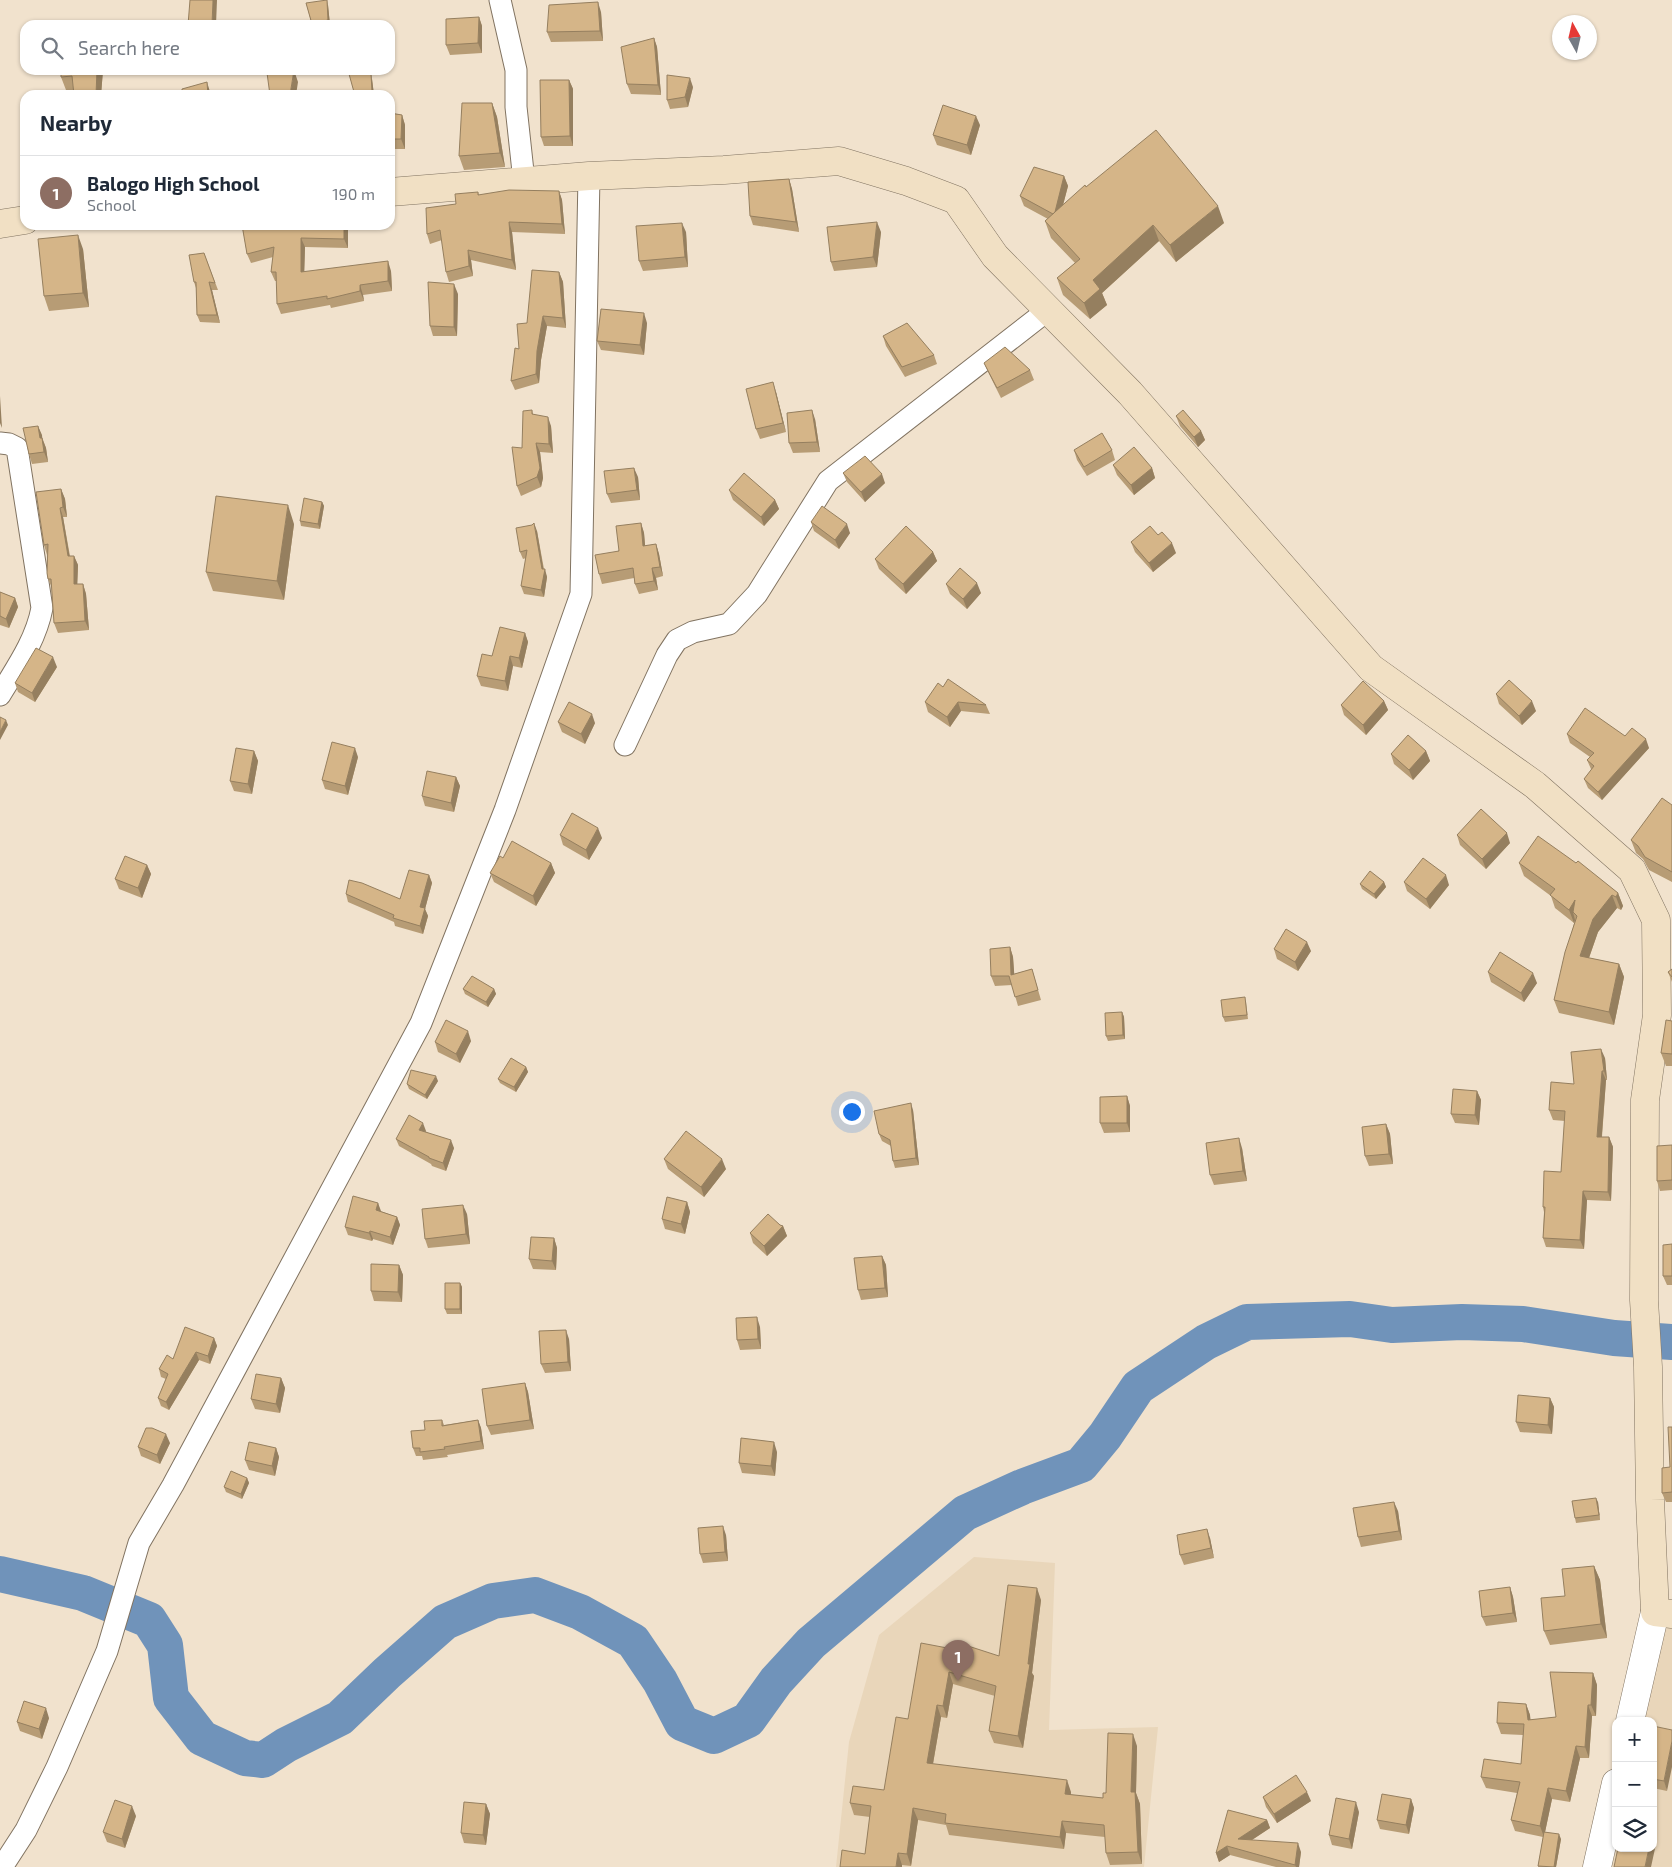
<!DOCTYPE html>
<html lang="en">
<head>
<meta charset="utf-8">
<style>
  body { margin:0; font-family:"Exo 2",sans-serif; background:#f6f6f7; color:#1f2937 }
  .controls { position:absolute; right:15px; bottom:15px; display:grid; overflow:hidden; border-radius:10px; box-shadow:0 1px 4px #0004 }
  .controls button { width:45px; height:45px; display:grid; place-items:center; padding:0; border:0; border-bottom:1px solid #e0e1e3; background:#fff; color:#1f2937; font:25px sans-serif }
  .compass { position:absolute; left:1552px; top:15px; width:45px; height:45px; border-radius:50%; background:#fff; box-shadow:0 1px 4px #0004; rotate:352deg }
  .you { position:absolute; left:851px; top:1111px; width:18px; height:18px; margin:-12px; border:4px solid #fff; border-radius:50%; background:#1a73e8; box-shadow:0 0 0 8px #1a73e833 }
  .badge { display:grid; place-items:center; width:32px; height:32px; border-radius:50%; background:#7c3aed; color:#fff; font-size:16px; font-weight:700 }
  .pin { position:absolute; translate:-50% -41px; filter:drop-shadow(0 1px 2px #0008) }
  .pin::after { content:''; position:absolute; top:26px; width:18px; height:15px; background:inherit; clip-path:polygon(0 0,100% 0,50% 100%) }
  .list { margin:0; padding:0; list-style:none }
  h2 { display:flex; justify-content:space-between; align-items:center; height:65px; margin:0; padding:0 20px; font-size:21px }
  h2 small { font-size:16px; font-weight:400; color:#747a83 }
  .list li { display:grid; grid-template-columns:32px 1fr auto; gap:15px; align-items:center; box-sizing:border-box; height:75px; padding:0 20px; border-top:1px solid #e0e1e3 }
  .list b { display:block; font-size:19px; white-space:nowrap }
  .list p { margin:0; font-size:16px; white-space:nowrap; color:#747a83 }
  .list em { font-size:16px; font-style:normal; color:#747a83 }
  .icon { flex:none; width:28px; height:28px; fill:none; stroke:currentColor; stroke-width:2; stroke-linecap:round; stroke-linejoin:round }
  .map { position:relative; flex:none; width:1672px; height:1867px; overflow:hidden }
  .search { position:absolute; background:#fff; box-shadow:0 1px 4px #0004; left:20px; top:20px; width:375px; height:55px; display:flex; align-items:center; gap:12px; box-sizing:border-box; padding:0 18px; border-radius:15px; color:#747a83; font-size:19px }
  .panel { position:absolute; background:#fff; box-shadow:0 1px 4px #0004; left:20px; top:90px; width:375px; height:140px; border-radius:15px }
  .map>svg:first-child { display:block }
  .built { fill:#e9d6ba }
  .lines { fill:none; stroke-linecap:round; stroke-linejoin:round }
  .river { stroke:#7093ba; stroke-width:36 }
  .minor-casing { stroke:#817361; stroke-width:23 }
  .tertiary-casing { stroke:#817361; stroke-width:29 }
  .secondary-casing { stroke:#817361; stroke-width:29 }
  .minor { stroke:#fff; stroke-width:21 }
  .tertiary { stroke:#fff; stroke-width:28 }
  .secondary { stroke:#f1e0c4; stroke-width:28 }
  .wall { fill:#b79c75 }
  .shaded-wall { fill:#957f5f }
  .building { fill:#d5b588; stroke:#957f5f }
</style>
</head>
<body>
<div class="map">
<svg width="1672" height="1867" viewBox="0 0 1672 1867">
  <rect width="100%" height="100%" fill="#f1e2cd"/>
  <!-- built -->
  <path class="built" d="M974 1557 1055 1563 1049 1730 1158 1727 1144 1867H836L849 1742 879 1635Z
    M1665 1624 1672 1625V1867H1610L1616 1843V1848H1653V1721H1643Z"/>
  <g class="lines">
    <!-- river -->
    <path class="river" d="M0 1574 83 1593 149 1620 165 1645 171 1698 202 1738 245 1758 263 1760 286 1745 340 1718 387 1673 445 1622 493 1601 535 1595 580 1612 633 1641 660 1681 682 1723 714 1736 748 1720 776 1681 811 1643 965 1513 1022 1487 1081 1465 1105 1436 1138 1387 1206 1342 1247 1322 1350 1319 1392 1325 1462 1322 1523 1324 1614 1338 1672 1342"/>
    <!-- minor casing -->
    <g class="minor-casing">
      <path id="minor" d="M500 0 516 70V107L524 181
        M0 443 9 444 17 448 42 608C36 640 17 667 0 695
        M625 745 667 655 677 640 693 632 729 624 757 594 828 481 1048 310
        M2 1867 26 1830 57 1767 107 1651 139 1543 173 1485 421 1023 505 810 581 594 589 176"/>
    </g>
    <!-- tertiary casing -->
    <g class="tertiary-casing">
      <path id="tertiary" d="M1630 1721 1655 1612
        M1597 1867 1616 1783"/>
    </g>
    <!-- secondary casing -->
    <g class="secondary-casing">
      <path id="secondary" d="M390 192 589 176 724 170 839 161 906 181 956 200 995 256 1130 393 1371 668 1535 785 1632 870 1656 920 1657 1015 1645 1100 1644 1300 1648 1367 1650 1500 1655 1612 1672 1614
        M0 224 25 220"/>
    </g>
    <!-- minor -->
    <use href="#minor" class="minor"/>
    <!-- tertiary -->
    <use href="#tertiary" class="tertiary"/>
    <!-- secondary -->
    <use href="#secondary" class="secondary"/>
  </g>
  <!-- wall -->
  <path class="wall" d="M306 3 328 5 330 25H312Z
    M601 12 603 41 551 42 547 32Z
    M479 17 482 26V53L450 55 446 45Z
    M654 38 657 47 661 95 631 94 627 84Z
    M103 70 101 95H74L73 90H66L61 77Z
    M349 74 372 79 374 95H355Z
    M569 80 573 89V146H544L541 137Z
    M693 87 688 107 670 109 667 100Z
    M492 103 497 117 505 167 464 170 459 156Z
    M390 113 402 115 405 125V149H390Z
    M980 125 971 155 937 145 933 135Z
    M1064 176 1068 186 1063 205 1086 187 1224 223 1176 262 1159 241 1102 293 1107 305 1090 319 1063 295 1057 278 1075 263 1051 238 1045 221 1048 219 1024 206 1020 196Z
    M789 179 792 189 799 232 753 225 750 216Z
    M559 191 562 200 565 234 512 232 516 270 471 260 473 276 449 282 446 272 442 240 430 244 427 234 456 204 478 192 479 195Z
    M242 225H348V248L305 247 304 272 391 271 392 291 363 295 364 301 331 308 330 305 281 314 277 304V281H275L271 272 273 257 251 263 247 254Z
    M686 232 688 267 643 271 639 261Z
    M881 232 877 267 834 271 831 262Z
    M83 249 89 307 49 311 44 296Z
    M204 253 218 290H212L220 323 200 322 197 315 196 288 194 282Z
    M559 272 563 282 566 328 547 326 541 360 539 383 515 390 511 381 519 349 527 323Z
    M458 294 457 336H433L430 326Z
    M647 323 644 355 601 350 597 341Z
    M883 336 934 355 937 364 905 377 886 346Z
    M984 363 1030 370 1034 380 1001 398 988 372Z
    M776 392 786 432 760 439 756 429Z
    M532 410 533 414 551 426 553 453 540 452 543 478 541 487 521 496 517 486 522 448Z
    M1176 416 1201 431 1205 440 1198 447 1180 426Z
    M815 419 820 452 793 453 789 443Z
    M38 426 46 448 48 462 32 464 29 454Z
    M1074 450H1112L1115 460 1087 476 1077 460Z
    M1113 465 1152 468 1155 478 1134 495 1117 475Z
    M843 473 885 483 865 502 847 482Z
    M638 477 640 500 611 503 607 494Z
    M61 489 65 499 67 517H63L70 556H74L78 565 77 584H83L86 594 89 630 58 633 54 623 52 588 48 579 47 555 44 545Z
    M729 490 775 500 779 509 764 526 733 500Z
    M322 502 324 506 320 529 301 526 300 521Z
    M811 522 850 533 839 549 814 531Z
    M641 523 644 533 645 546 656 544 659 554 663 576 656 578 658 590 639 594 635 584 634 578 602 584 599 574Z
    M294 524 284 600 213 591 206 572Z
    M537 531 544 569 547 577 544 597 524 594 521 586 526 558 523 559 520 552Z
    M1131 542 1176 553 1153 572 1135 552Z
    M933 552 937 561 906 594 879 569 875 559Z
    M946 584 981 593 967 609 950 594Z
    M0 592 15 598 18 607 9 628 0 625Z
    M525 633 528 642 522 668 513 666 508 691 481 686 477 676 492 656Z
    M57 667 35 702 18 692 15 683Z
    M943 687 986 705 990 714 961 711 950 727 928 712 925 702Z
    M1496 694 1536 711 1522 725 1499 704Z
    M1384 701 1388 710 1366 735 1344 715 1341 705Z
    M558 722 595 723 585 744 562 732Z
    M1567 734 1625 736 1649 748 1602 800 1588 788 1584 779 1592 769H1591L1587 760 1590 757 1570 743Z
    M254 751 258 761 252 794 234 791 230 781Z
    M1426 751 1430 761 1413 780 1394 764 1391 754Z
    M358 757 348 795 325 789 322 780Z
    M456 777 460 786 454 812 425 806 422 796Z
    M1672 805V882L1649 870 1643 859 1636 853 1631 840Z
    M560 835 602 838 589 860 563 845Z
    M1457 835 1510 843 1486 869 1460 845Z
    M503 858 551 863 555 873 536 906 494 882 490 873Z
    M1519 863H1576L1618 893 1623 906 1621 910 1617 908 1598 932 1589 958 1619 964 1624 977 1614 1025 1559 1013 1554 1000 1575 920 1574 923 1555 908 1551 896 1524 876Z
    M147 865 151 874 142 898 119 889 115 879Z
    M429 875 432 883 425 909 428 916 423 934 395 926 394 922 348 902 346 894 400 899Z
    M1384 882 1386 887 1376 899 1362 889 1360 884Z
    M1404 882 1449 885 1430 909 1407 891Z
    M1010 947 1013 957 1014 974 1032 969 1041 1000 1018 1006 1012 985 995 986 991 976Z
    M1274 949 1311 951 1298 971 1277 959Z
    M1672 969V982L1668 972Z
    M1488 972 1537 983 1524 1002 1491 982Z
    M463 989H494L496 994 488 1007 465 994Z
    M1246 1002 1248 1019 1225 1022 1223 1017Z
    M1122 1012 1124 1017 1125 1039 1108 1041 1106 1036Z
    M1672 1021V1066H1666L1661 1053Z
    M471 1041 460 1063 438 1052 435 1042Z
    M1605 1058 1607 1080H1606L1602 1137H1609L1613 1147 1611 1201 1587 1200 1584 1249 1546 1247 1543 1238 1544 1212 1543 1207 1561 1172 1565 1121 1553 1120 1549 1110 1574 1084Z
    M526 1067 528 1072 516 1092 500 1083 498 1079Z
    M438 1081 427 1099 409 1089 407 1084Z
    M1477 1091 1481 1100 1479 1125 1455 1123 1451 1114Z
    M1127 1096 1130 1106V1132L1104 1133 1100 1123Z
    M913 1110 919 1165 895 1168 893 1161 891 1146 882 1141 879 1134Z
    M1386 1124 1390 1134 1393 1164 1369 1166 1365 1156Z
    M425 1131 454 1148 446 1171 432 1166 431 1164 399 1146 396 1139Z
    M1672 1145V1190L1660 1191 1657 1181Z
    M1242 1148 1247 1181 1214 1185 1210 1175Z
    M664 1159 726 1169 704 1197 668 1169Z
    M687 1202 690 1212 685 1234 665 1229 662 1219Z
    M378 1203 380 1211 397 1217 400 1225 393 1245 373 1239 372 1241 348 1235 345 1227Z
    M467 1214 470 1244 428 1248 425 1239Z
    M780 1225 783 1226 787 1236 767 1256 753 1243 750 1233Z
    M554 1238 557 1248 556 1270 533 1269 529 1259Z
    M1672 1244V1285H1667L1663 1276Z
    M882 1256 886 1265 888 1297 861 1300 858 1290Z
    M399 1265 403 1275 402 1302 374 1301 371 1291Z
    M460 1283 462 1287V1314H447L445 1309Z
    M760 1327 761 1349 740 1350 737 1340Z
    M214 1338 217 1346 210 1364 199 1360 169 1410 161 1406 158 1398 166 1379 161 1377 159 1369 173 1359Z
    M569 1339 571 1371 545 1373 541 1364Z
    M281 1378 285 1388 280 1413 255 1409 251 1399Z
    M525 1383 528 1392 534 1429 491 1435 487 1426Z
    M1550 1398 1554 1407 1552 1434 1520 1432 1516 1422Z
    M442 1420 444 1425 478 1420 481 1428 484 1449 447 1455 448 1457 423 1460 422 1456H416L413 1448 425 1430Z
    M1672 1427V1502H1666L1662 1493 1670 1467Z
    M170 1443 160 1464 141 1456 138 1447Z
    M276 1448 279 1457 275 1476 249 1470 245 1460Z
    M777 1452 775 1476 742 1473 739 1463Z
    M247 1478 249 1483 242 1499 226 1492 224 1487Z
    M1598 1502 1600 1520 1576 1523 1575 1518Z
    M1398 1511 1402 1540 1361 1547 1358 1537Z
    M726 1535 728 1561 703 1563 700 1554Z
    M1210 1538 1214 1558 1184 1565 1180 1555Z
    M1594 1566 1600 1580 1607 1638 1550 1645 1544 1631 1565 1596Z
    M1510 1587 1513 1597 1517 1622 1486 1626 1482 1617Z
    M1041 1600 1032 1673 1034 1676 1023 1748 994 1743 989 1731 995 1696 953 1684 947 1718 941 1717 933 1764 1071 1792V1795L1103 1798 1137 1746 1136 1793 1140 1804 1142 1864 1110 1865 1106 1853 1105 1837 1066 1833 1064 1849 949 1835 946 1825 918 1820 911 1866 902 1865 865 1854 870 1817 854 1815 850 1803 884 1790 908 1719 963 1651 999 1656Z
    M1593 1673 1597 1685 1596 1716H1592L1589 1758H1580L1570 1802 1552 1799 1545 1832 1561 1839 1556 1867H1538L1543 1837 1515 1831 1511 1820 1517 1793 1486 1788 1481 1777 1521 1764 1523 1735 1501 1734 1497 1723 1526 1704 1530 1715V1720L1556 1717Z
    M49 1718 42 1739 20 1731 17 1722Z
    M1653 1726 1667 1791 1653 1788Z
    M1263 1797 1311 1801 1277 1823 1266 1807Z
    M1411 1799 1414 1808 1409 1834 1380 1829 1377 1820Z
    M486 1804 490 1814 486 1845 464 1843 461 1833Z
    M1359 1812 1352 1849 1332 1845 1329 1835Z
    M136 1816 125 1848 107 1842 103 1832Z
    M1267 1820 1270 1828 1252 1840 1301 1852 1299 1867H1276L1230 1855 1219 1862 1216 1853Z"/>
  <!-- shaded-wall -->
  <path class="shaded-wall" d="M213 0H217L216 25H212Z
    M327 0 328 5 330 25 328 20Z
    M598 2 601 12 603 41 600 31Z
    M479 17 482 26V53L478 43Z
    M654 38 657 47 661 95 658 85Z
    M97 70H103L101 95H96Z
    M294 70 298 82 296 95H290Z
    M371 74 372 79 374 95 372 91Z
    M690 78 693 87 688 107 685 97Z
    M569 80 573 89V146L570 136Z
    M207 82 211 95H208Z
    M492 103 497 117 505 167 500 153Z
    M402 115 405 125V149L401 139Z
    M976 116 980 125 971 155 967 145Z
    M1064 176 1068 186 1058 224 1054 214Z
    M789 179 792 189 799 232 796 222Z
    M559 191 562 200 565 234 562 224Z
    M1218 206 1224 223 1176 262 1170 245Z
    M509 222 512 232 516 270 512 260Z
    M877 222 881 232 877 267 873 257Z
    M682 223 686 232 688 267 685 257Z
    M344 225H348V248L344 239Z
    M1153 225 1159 241 1102 293 1107 305 1090 319 1084 303 1093 280Z
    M78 235 83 249 89 307 83 293Z
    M301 238 305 247 304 282 301 272Z
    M468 250 471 260 473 276 469 266Z
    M388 261 391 271 392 291 388 281Z
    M559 272 563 282 566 328 563 318Z
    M209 282 212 290 220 323 217 315Z
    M454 284 458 294 457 336 454 327Z
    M360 285 363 295 364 301 360 291Z
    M644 313 647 323 644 355 640 345Z
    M543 316 547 326 541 360 539 383 536 374 537 351Z
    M773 382 776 392 786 432 783 423Z
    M0 396 2 428 0 423Z
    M812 410 815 419 820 452 817 442Z
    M548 417 551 426 553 453 549 444Z
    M38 426 42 435 43 448 40 438Z
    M1201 431 1205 440 1198 447 1194 437Z
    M42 438 46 448 48 462 44 452Z
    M536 443 540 452 543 478 541 487 537 477Z
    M634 468 638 477 640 500 637 490Z
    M1152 468 1155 478 1134 495 1131 485Z
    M882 474 885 483 865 502 861 492Z
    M61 489 65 499 67 517 63 507Z
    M775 500 779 509 764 526 761 517Z
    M322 502 324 506 320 529 318 524Z
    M288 505 294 524 284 600 277 581Z
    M60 508 63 517 71 565 68 556Z
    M534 523 537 531 544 573 545 569 547 577 544 597 541 590 542 569Z
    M641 523 644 533 646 556 643 546Z
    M847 524 850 533 839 549 835 540Z
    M1172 543 1176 553 1153 572 1149 563Z
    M656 544 659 554 663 576 660 567Z
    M933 552 937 561 906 594 903 584Z
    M74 556 78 565 77 594 74 584Z
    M652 568 656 578 658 590 654 581Z
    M977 583 981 593 967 609 963 599Z
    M83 584 86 594 89 630 85 621Z
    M15 598 18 607 9 628 6 619Z
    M525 633 528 642 522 668 519 658Z
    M510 656 513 666 508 691 505 681Z
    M53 657 57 667 35 702 32 693Z
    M1384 701 1388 710 1366 735 1363 725Z
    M1532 701 1536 711 1522 725 1519 716Z
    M958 702 961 711 950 727 947 717Z
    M592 714 595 723 585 744 581 734Z
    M6 720 8 725 0 740V732Z
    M1646 739 1649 748 1602 800 1598 792Z
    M355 748 358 757 348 795 345 786Z
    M254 751 258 761 252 794 248 784Z
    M1426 751 1430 761 1413 780 1409 770Z
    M456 777 460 786 454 812 451 803Z
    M598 828 602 838 589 860 586 850Z
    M1507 833 1510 843 1486 869 1482 859Z
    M551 863 555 873 536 906 533 896Z
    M147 865 151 874 142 898 138 888Z
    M429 875 432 883 425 909 428 916 423 934 420 926V907Z
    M1446 875 1449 885 1430 909 1426 899Z
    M1384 882 1386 887 1376 899 1374 894Z
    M1618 893 1623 906 1621 910 1616 897Z
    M1612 895 1617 908 1598 932 1585 969 1580 956 1593 919Z
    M1575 900 1577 916 1573 912 1575 920 1574 923 1569 910Z
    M1307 942 1311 951 1298 971 1295 962Z
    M1010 947 1013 957 1015 984 1011 975Z
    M1619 964 1624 977 1614 1025 1609 1012Z
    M1533 973 1537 983 1524 1002 1521 993Z
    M494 989 496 994 488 1007 486 1002Z
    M1122 1012 1124 1017 1125 1039 1123 1035Z
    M468 1031 471 1041 460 1063 456 1054Z
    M1601 1049 1605 1058 1607 1080 1604 1071Z
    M526 1067 528 1072 516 1092 514 1087Z
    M1602 1071 1606 1080 1601 1146 1597 1137Z
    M436 1076 438 1081 427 1099 425 1095Z
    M1477 1091 1481 1100 1479 1125 1475 1115Z
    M1127 1096 1130 1106V1132L1127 1123Z
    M911 1103 913 1110 919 1165 916 1158Z
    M423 1123 426 1131 422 1137 419 1130Z
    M1386 1124 1390 1134 1393 1164 1389 1154Z
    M1609 1137 1613 1147 1611 1201 1608 1192Z
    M1239 1138 1242 1148 1247 1181 1243 1171Z
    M451 1140 454 1148 446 1171 443 1163Z
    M722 1159 726 1169 704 1197 701 1187Z
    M1583 1191 1587 1200 1584 1249 1580 1240Z
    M687 1202 690 1212 685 1234 681 1224Z
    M378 1203 381 1211 379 1218 376 1210Z
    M463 1205 467 1214 470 1244 466 1234Z
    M397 1217 400 1225 393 1245 390 1237Z
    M783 1226 787 1236 767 1256 764 1246Z
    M370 1231 373 1239 372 1241 369 1233Z
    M554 1238 557 1248 556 1270 552 1261Z
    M882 1256 886 1265 888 1297 885 1288Z
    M399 1265 403 1275 402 1302 398 1292Z
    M460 1283 462 1287V1314L460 1309Z
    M757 1317 760 1327 761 1349 758 1339Z
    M566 1330 569 1339 571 1371 568 1362Z
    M214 1338 217 1346 210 1364 208 1356Z
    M196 1352 199 1360 169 1410 166 1402Z
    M281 1378 285 1388 280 1413 276 1404Z
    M525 1383 528 1392 534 1429 530 1420Z
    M1550 1398 1554 1407 1552 1434 1548 1425Z
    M478 1420 481 1428 484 1449 481 1441Z
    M166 1434 170 1443 160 1464 157 1455Z
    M774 1442 777 1452 775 1476 771 1466Z
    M276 1448 279 1457 275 1476 272 1466Z
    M247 1478 249 1483 242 1499 241 1494Z
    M1596 1498 1598 1502 1600 1520 1599 1515Z
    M1394 1502 1398 1511 1402 1540 1399 1531Z
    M723 1526 726 1535 728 1561 725 1552Z
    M1207 1529 1210 1538 1214 1558 1211 1548Z
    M1594 1566 1600 1580 1607 1638 1601 1624Z
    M1510 1587 1513 1597 1517 1622 1513 1613Z
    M1037 1588 1041 1600 1032 1673 1034 1676 1023 1748 1018 1736Z
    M949 1672 953 1684 947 1718 943 1706Z
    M1593 1673 1597 1685 1596 1716 1591 1705Z
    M1526 1704 1530 1715 1532 1732 1528 1720Z
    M937 1705 941 1717 931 1775 927 1763Z
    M1588 1705 1592 1716 1589 1758 1585 1747Z
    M46 1708 49 1718 42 1739 39 1729Z
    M1133 1734 1137 1746 1136 1793 1140 1804 1142 1864 1138 1852 1131 1792Z
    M1672 1741V1767L1667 1791 1664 1781Z
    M1576 1746 1580 1758 1570 1802 1566 1791Z
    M1067 1780 1071 1792 1070 1806 1065 1794Z
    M1548 1788 1552 1799 1544 1837 1540 1826Z
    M1307 1792 1311 1801 1277 1823 1274 1814Z
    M1411 1799 1414 1808 1409 1834 1406 1825Z
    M1356 1802 1359 1812 1352 1849 1349 1839Z
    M486 1804 490 1814 486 1845 483 1835Z
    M132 1806 136 1816 125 1848 122 1839Z
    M913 1808 918 1820 911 1866 907 1854Z
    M1267 1820 1270 1828 1241 1847 1238 1839Z
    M1062 1821 1066 1833 1064 1849 1060 1837Z
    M1559 1834 1561 1839 1556 1867H1554Z
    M1653 1837 1656 1844 1651 1867H1645L1649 1848H1653Z
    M1298 1843 1301 1852 1299 1867H1296L1295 1865Z
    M1227 1846 1230 1855 1219 1862 1216 1853Z
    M898 1853 902 1865V1867H896Z"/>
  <!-- building -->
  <path class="building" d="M190 0H213L212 25H188Z
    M327 0 328 20 312 24 306 3Z
    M598 2 600 31 547 32 549 5Z
    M479 17 478 43 446 45V19Z
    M654 38 658 85 627 84 621 47Z
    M61 70H97L96 95H74L72 76 61 77Z
    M294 70 290 95H270L267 73Z
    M349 74H371L372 91 354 92Z
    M667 75 690 78 685 97 667 100Z
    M540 80H569L570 136 541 137Z
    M207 82 208 95H182V89Z
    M124 92 125 95H97Z
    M462 103H492L500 153 459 156Z
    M943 105 976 116 967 145 933 135Z
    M390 113 402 115 401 139H390Z
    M1156 130 1218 206 1170 245 1153 225 1093 280 1100 289 1084 303 1057 278 1080 259 1045 221 1085 185 1086 187Z
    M1034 167 1064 176 1055 212 1053 214 1020 196Z
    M789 179 796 222 750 216 748 182Z
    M509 190 559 191 562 224 509 222 512 260 468 250 469 266 446 272 440 230 427 234 426 208 456 204 455 194 478 192V195Z
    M877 222 873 257 831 262 827 227Z
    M682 223 685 257 639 261 636 226Z
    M242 225H344V239L301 238V272L388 261V281L360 285V291L327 299V296L277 304 276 272H271L274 247 247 254Z
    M78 235 83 293 44 296 38 239Z
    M204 253 215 283 209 282 217 315H197L196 282H194L189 255Z
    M532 270 559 272 563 318 543 316 537 351 536 374 511 381 515 348 519 349 517 324 527 323Z
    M428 282 454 284V327L430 326Z
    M601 309 644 313 640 345 597 341Z
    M907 323 934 355 902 367 883 336Z
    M1005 347 1030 370 997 388 984 363Z
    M773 382 783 423 756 429 746 389Z
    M532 410V414L548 417 549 444 536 443 540 468 537 477 517 486 512 447 522 448 523 411Z
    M812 410 817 442 789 443 787 413Z
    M1183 410 1201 431 1194 437 1176 416Z
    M38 426 40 438H42L44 452 29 454 23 428Z
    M1102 433 1112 450 1084 467 1074 450Z
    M1134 447 1152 468 1131 485 1113 465Z
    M865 456 882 474 861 492 843 473Z
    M634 468 637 490 607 494 604 471Z
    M744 473 775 500 761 517 729 490Z
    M61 489 63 507 60 508 68 556H74V584H83L85 621 54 623 51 579H48L47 573 48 544 44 545 36 492Z
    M216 496 288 505 277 581 206 572Z
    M304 498 322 502 318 524 300 521Z
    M822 506 847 524 835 540 811 522Z
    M534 523 542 569H545L541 590 521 586 527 550 520 552 516 528 532 525Z
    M641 523 643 546 656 544 660 567 652 568 654 581 635 584 633 568 599 574 595 555 619 551 616 526Z
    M906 526 933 552 903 584 875 559Z
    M1150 526 1158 535 1162 532 1172 543 1149 563 1131 542Z
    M960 568 977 583 963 599 946 584Z
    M0 592 15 598 6 619 0 616Z
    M500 627 525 633 519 658 510 656 505 681 477 676 482 654 492 656Z
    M36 648 53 657 32 693 15 683Z
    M948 679 986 705 958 702 947 717 925 702 938 683 943 687Z
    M1509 680 1532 701 1519 716 1496 694Z
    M1363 681 1384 701 1363 725 1341 705Z
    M569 702 592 714 581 734 558 722Z
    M1585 708 1625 736 1632 728 1646 739 1598 792 1584 779 1594 766 1587 760 1594 753 1567 734Z
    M0 717 6 720 0 732Z
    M1408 735 1426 751 1409 770 1391 754Z
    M332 742 355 748 345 786 322 780Z
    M236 748 254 751 248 784 230 781Z
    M427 771 456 777 451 803 422 796Z
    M1662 798 1672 805V872L1645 857 1638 846 1631 840Z
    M1481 809 1507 833 1482 859 1457 835Z
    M572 813 598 828 586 850 560 835Z
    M1538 836 1576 863 1578 861 1618 893 1616 897 1612 895 1593 919 1580 956 1619 964 1609 1012 1554 1000 1565 952 1577 916 1573 912 1575 900 1569 910 1550 895 1555 889 1519 863Z
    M512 841 551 863 533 896 490 873 500 856 503 858Z
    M125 856 147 865 138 888 115 879Z
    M1423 858 1446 875 1426 899 1404 882Z
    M409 870 429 875 420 907 425 908 420 926 393 918 394 915 346 894 349 880 362 883 400 899Z
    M1370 871 1384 882 1374 894 1360 884Z
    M1286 929 1307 942 1295 962 1274 949Z
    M1010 947 1011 975 1032 969 1038 990 1015 997 1009 976H991L990 949Z
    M1500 952 1533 973 1521 993 1488 972Z
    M1672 969V977L1668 972Z
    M472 976 494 989 486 1002 463 989Z
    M1245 997 1247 1015 1223 1017 1221 1000Z
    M1122 1012 1123 1035 1106 1036 1105 1013Z
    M446 1020 468 1031 456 1054 435 1042Z
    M1666 1020 1672 1021V1054L1661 1053Z
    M1601 1049 1604 1071H1602L1597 1137H1609L1608 1192 1583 1191 1580 1240 1543 1238 1545 1207H1543L1544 1171 1561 1172 1565 1111 1549 1110 1551 1082 1574 1084 1571 1052Z
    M511 1058 526 1067 514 1087 498 1079Z
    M411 1070 436 1076 425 1095 407 1084Z
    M1453 1089 1477 1091 1475 1115 1451 1114Z
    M1127 1096V1123H1100V1097Z
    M911 1103 916 1158 893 1161 890 1140 879 1134 874 1111Z
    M409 1115 423 1123 419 1130 451 1140 443 1163 429 1158V1157L396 1139Z
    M1386 1124 1389 1154 1365 1156 1362 1127Z
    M686 1131 722 1159 701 1187 664 1159Z
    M1239 1138 1243 1171 1210 1175 1206 1143Z
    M1672 1145V1180L1657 1181V1146Z
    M353 1196 378 1203 376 1210 397 1217 390 1237 370 1231 369 1233 345 1227Z
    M667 1197 687 1202 681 1224 662 1219Z
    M463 1205 466 1234 425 1239 422 1209Z
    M768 1214 780 1225 783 1226 764 1246 750 1233Z
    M531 1237 554 1238 552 1261 529 1259Z
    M1672 1244V1276H1663V1245Z
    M882 1256 885 1288 858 1290 854 1258Z
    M371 1264 399 1265 398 1292 371 1291Z
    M445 1283H460V1309H445Z
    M757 1317 758 1339 737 1340 736 1318Z
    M185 1327 214 1338 208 1356 196 1352 166 1402 158 1398 168 1374 159 1369 167 1355 173 1359Z
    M566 1330 568 1362 541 1364 539 1331Z
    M256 1374 281 1378 276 1404 251 1399Z
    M525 1383 530 1420 487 1426 482 1389Z
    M1518 1395 1550 1398 1548 1425 1516 1422Z
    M442 1420V1426L478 1420 481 1441 444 1447 445 1449 420 1452V1448H413L411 1431 425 1430 424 1421Z
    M1668 1427H1672V1492L1662 1493V1468L1670 1467Z
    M146 1428H152L166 1434 157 1455 138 1447Z
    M741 1438 774 1442 771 1466 739 1463Z
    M249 1442 276 1448 272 1466 245 1460Z
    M231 1471 247 1478 241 1494 224 1487Z
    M1596 1498 1599 1515 1575 1518 1572 1501Z
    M1394 1502 1399 1531 1358 1537 1353 1508Z
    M723 1526 725 1552 700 1554 698 1528Z
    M1207 1529 1211 1548 1180 1555 1177 1535Z
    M1594 1566 1601 1624 1544 1631 1541 1598 1565 1596 1562 1569Z
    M1008 1585 1037 1588 1028 1664H1030L1018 1736 989 1731 996 1686 949 1672 943 1706 937 1705 927 1763 1067 1780 1065 1794 1103 1798V1793H1106L1108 1733 1133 1734 1131 1792H1135L1138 1852 1106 1853 1104 1825 1062 1821 1060 1837 945 1823 946 1814 913 1808 907 1854 898 1853 896 1867H840L842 1850 865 1854 871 1806 850 1803 853 1786 884 1790 896 1717 908 1719 921 1643 963 1651 965 1645 999 1656Z
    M1510 1587 1513 1613 1482 1617 1479 1591Z
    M1550 1672 1593 1673 1591 1705H1588L1585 1747 1576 1746 1566 1791 1548 1788 1540 1826 1511 1820 1520 1782 1481 1777 1484 1759 1521 1764 1524 1724 1497 1723 1498 1702 1526 1704 1528 1720 1556 1717Z
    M24 1701 46 1708 39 1729 17 1722Z
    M1653 1726 1672 1730V1741L1664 1781 1653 1779Z
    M1296 1775 1307 1792 1274 1814 1263 1797Z
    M1382 1794 1411 1799 1406 1825 1377 1820Z
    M1336 1798 1356 1802 1349 1839 1329 1835Z
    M115 1800 132 1806 122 1839 103 1832Z
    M464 1802 486 1804 483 1835 461 1833Z
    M1228 1810 1267 1820 1238 1839 1298 1843 1295 1865 1227 1846 1216 1853Z
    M1544 1832 1559 1834 1554 1867 1538 1866Z
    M1618 1848H1649L1645 1867H1614Z"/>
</svg>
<div class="controls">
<button>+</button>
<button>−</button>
<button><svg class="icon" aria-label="layers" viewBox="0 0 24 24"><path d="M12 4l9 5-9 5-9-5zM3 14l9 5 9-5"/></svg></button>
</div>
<svg class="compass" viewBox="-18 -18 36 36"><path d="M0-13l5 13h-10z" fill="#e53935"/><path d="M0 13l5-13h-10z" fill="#747a83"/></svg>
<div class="you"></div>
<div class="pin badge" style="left:958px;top:1681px;background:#8d6e63">1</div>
<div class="search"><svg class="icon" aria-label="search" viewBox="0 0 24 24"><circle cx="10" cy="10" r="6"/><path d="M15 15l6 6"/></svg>Search here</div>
<section class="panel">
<h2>Nearby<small></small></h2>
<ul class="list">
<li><span class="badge" style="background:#8d6e63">1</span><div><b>Balogo High School</b><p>School</p></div><em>190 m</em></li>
</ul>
</section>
</div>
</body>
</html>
